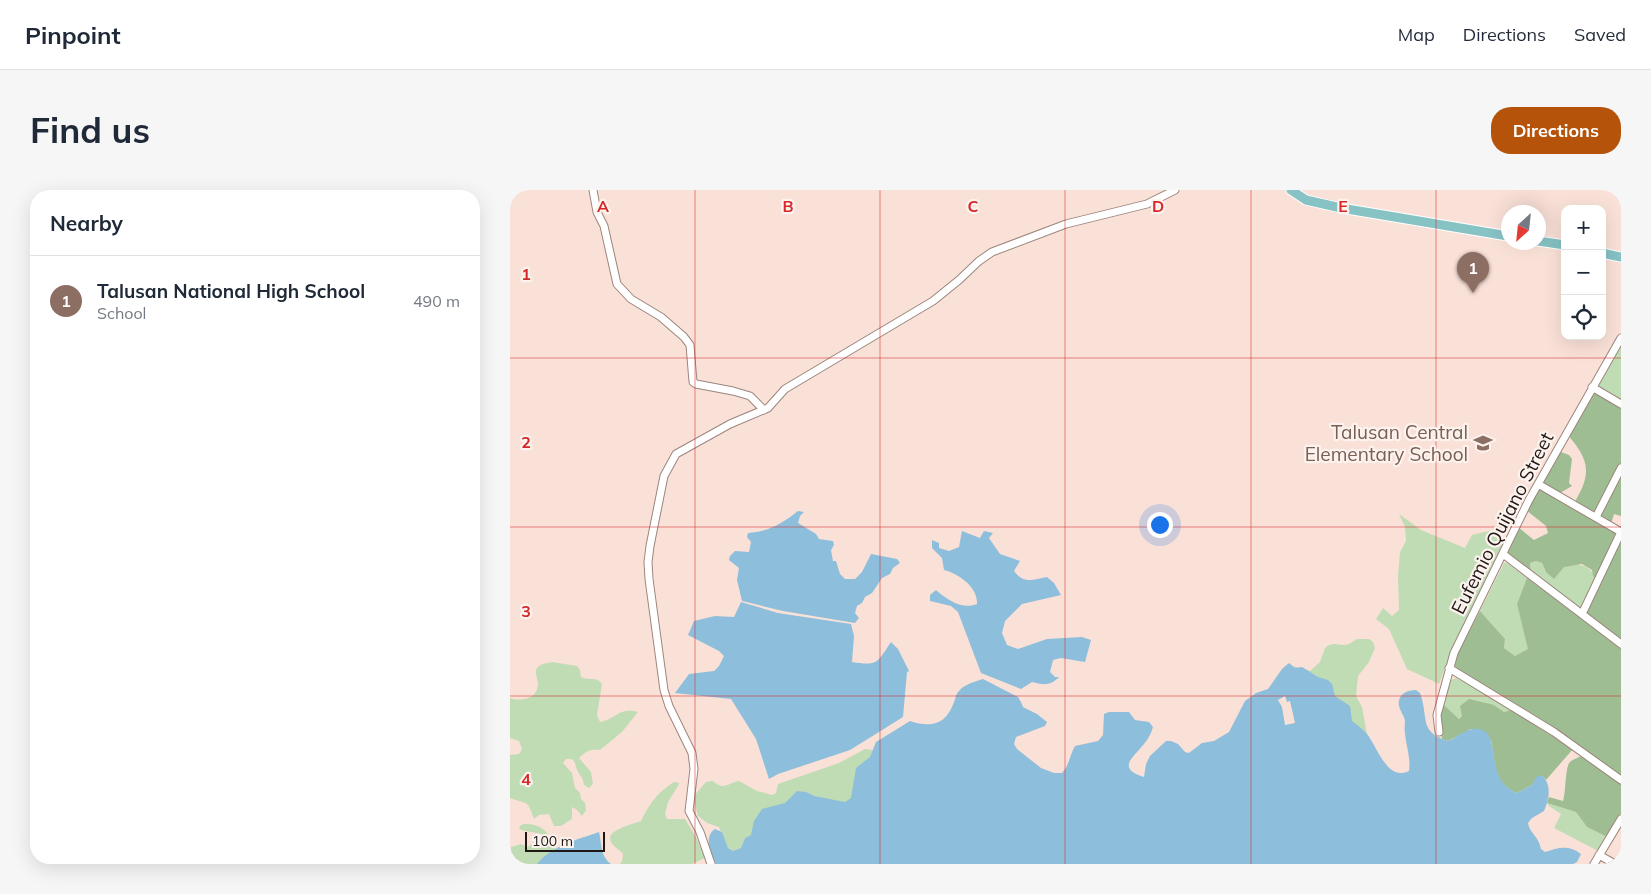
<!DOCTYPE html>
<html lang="en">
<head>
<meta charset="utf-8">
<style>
  body { margin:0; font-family:Mulish,sans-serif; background:#f6f6f7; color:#1f2937 }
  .controls { position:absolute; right:15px; top:15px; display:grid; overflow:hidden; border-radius:10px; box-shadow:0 5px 20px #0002 }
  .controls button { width:45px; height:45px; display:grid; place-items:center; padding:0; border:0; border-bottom:1px solid #e0e1e3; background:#fff; color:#1f2937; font:25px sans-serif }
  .compass { position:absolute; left:991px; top:15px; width:45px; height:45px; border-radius:50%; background:#fff; box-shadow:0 5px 20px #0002; rotate:207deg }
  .scale { position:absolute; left:15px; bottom:12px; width:80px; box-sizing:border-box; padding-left:5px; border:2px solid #201714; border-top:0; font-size:14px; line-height:18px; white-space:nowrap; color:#201714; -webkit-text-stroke:4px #fcf2ee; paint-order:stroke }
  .you { position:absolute; left:649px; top:334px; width:18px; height:18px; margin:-12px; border:4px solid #fff; border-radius:50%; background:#1a73e8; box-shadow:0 0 0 8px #1a73e833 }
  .badge { display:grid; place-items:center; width:32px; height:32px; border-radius:50%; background:#b45309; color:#fff; font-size:16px; font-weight:700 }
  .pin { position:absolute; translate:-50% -41px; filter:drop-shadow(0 1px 2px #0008) }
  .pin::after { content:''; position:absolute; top:26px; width:18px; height:15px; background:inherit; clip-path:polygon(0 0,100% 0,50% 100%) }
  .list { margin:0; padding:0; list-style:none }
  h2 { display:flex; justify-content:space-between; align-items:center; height:65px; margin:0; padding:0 20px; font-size:21px }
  h2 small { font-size:16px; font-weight:400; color:#747a83 }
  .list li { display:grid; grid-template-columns:32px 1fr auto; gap:15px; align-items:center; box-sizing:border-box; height:90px; padding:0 20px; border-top:1px solid #e0e1e3 }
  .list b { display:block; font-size:19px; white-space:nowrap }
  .list p { margin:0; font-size:16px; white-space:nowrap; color:#747a83 }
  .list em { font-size:16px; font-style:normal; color:#747a83 }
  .icon { flex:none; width:28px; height:28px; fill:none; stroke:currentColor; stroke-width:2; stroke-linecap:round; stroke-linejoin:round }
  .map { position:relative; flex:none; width:1111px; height:674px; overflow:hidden; border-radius:20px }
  header { display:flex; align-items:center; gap:30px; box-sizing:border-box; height:70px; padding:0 25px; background:#fff; border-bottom:1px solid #e0e1e3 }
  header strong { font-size:24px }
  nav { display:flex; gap:28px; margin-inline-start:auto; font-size:18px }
  .intro { display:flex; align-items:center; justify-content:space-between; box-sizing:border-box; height:120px; padding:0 30px }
  h1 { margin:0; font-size:35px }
  .button { padding:12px 22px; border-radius:20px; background:#b45309; color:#fff; font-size:18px; font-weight:700 }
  main { display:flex; gap:30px; padding:0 30px }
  aside { flex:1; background:#fff; border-radius:20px; box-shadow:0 5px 20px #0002 }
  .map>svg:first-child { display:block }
  .green { fill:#bfdcb4 }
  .forest { fill:#9ebd93 }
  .water { fill:#8dbedc }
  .pier { fill:#fae1d8 }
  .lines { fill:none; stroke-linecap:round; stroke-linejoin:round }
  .minor-casing { stroke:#9c857d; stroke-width:9 }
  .major-casing { stroke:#fff; stroke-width:11 }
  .minor { stroke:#fff; stroke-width:7 }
  .major { stroke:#87c2c5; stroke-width:9 }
  .grid { fill:none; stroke:#d62828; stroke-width:1; stroke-opacity:0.55 }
  .labels { text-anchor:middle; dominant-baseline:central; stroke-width:4.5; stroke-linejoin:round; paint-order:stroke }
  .education-label { font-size:19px; fill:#785e54; stroke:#fcf2ee; text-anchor:end }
  .street-label { font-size:19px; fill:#201714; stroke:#fcf2ee }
  .grid-label { font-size:16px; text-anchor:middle; font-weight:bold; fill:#d62828; stroke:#fcf2ee; stroke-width:4.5; stroke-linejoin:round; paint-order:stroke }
</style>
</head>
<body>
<header>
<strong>Pinpoint</strong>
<nav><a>Map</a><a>Directions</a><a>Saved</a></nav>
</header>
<div class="intro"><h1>Find us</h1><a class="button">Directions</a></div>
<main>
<aside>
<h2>Nearby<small></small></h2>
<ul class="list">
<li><span class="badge" style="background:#8d6e63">1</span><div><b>Talusan National High School</b><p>School</p></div><em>490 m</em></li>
</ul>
</aside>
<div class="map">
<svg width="1111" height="674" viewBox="0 0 1111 674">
  <rect width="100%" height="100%" fill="#fae1d8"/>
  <!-- green -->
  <path class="green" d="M1111 151V211L1086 197Z
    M889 324 911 340 955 358 962 345 983 340 997 350 940 465 929 494 897 479 879 439 866 429 873 418 882 426 889 420 888 386 890 362 896 351 895 337Z
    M1026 371 1032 373 1036 382C1056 376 1076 366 1087 390L1072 417 1068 418 1021 383 1020 373Z
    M994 373H997L1017 388 1007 414 1019 459 1005 466 994 458 995 449 970 421Z
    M847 449H859L863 452 865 458 859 472 848 486 846 506 852 517 857 544 870 567 782 475C786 478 794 478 800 481L810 472 815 458 819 455 824 454 834 455 839 454Z
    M42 472 67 476 70 480 71 487C80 491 86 486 92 494L87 525 90 532C107 529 108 517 128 522L112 542 90 560C80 559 76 561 69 568L81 582 83 594 79 598 74 595C73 587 70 586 67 580 65 575 66 573 62 569H56L53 573 62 583 65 598 70 603 71 609 75 613 76 620 72 626 67 620 62 617V629L51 636H44L39 624 29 625 24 629C17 610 20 615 0 608V565L9 564 12 559 9 551 0 548V508C10 512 28 509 28 494 28 489 24 483 27 478 30 474 37 473 42 472Z
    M946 488 982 507 984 509 1001 520 994 522 984 515 952 526 949 529 934 515 939 491Z
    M366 552 439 579 235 648 231 658 223 661 218 658 209 637 197 633 188 626 183 607 196 592 203 591C213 601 218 593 229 591L247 601 262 605 266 603 268 594 329 573 355 559 363 560Z
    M164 592 169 593 168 596 158 612 155 624 157 629H175L186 647 195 668 182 674H110L112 671 113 664C110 660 104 657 101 652 94 640 124 634 131 631 141 612 146 604 164 592Z
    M1037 613 1066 622 1077 637 1097 647 1088 661 1044 638 1051 624 1039 616Z
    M13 634C24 633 39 638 39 650L43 654 53 674H0L1 657 11 654 18 657C24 652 24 649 33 650L34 648 32 644 11 640 9 637Z"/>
  <!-- forest -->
  <path class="forest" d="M1082 200 1111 216V274L1086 324 1065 312C1067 307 1070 303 1072 298 1082 275 1072 262 1057 244Z
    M1048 261 1059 265 1062 269 1059 293 1062 296 1050 303 1031 292Z
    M1111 282V326L1104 324 1101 334 1090 327Z
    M1028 298 1032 299 1107 343 1087 390 1083 386 1082 380 1072 374 1054 377 1044 389 1036 382 1032 373 1026 371 1020 373 1021 383 997 365 996 361 1008 337 1024 350 1038 343 1036 336 1016 320Z
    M1111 346V451L1075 424Z
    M1017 388 1111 457V587L1072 557 949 481 945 476 944 469 970 421 995 449 994 458 1005 466 1018 459 1007 414Z
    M959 509 984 515 994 522 1001 520 1063 559 1036 590 1033 586 1022 595 1007 603C982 593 986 573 981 550L961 539 938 551 932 549 930 528 934 515 949 529 952 526 950 516Z
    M1071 566 1111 593V624L1097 647 1077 637 1066 622 1037 613 1039 607 1053 611C1056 603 1055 576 1060 572 1063 569 1068 568 1071 566Z"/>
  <!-- water -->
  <path class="water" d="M288 321 294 322 290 326 288 333 306 344 309 349 323 351 324 355 321 360 323 371H326L330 384 335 389H345L352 382 361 364 387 369 390 373 383 378 380 384 372 388 362 403 355 407 352 413 347 416 345 423 349 428 345 433 273 421 232 411 227 390 229 378 219 370 220 366 225 361 239 362 241 352 237 347 238 343C258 342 273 333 288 321Z
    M452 341 470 348 474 341 483 343 479 348 490 364 510 371 504 381C514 394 522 390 537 387L544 393 551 405 512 414 495 431 492 443 497 455 508 459 537 449 572 447 581 450 575 472 551 468 543 470 540 482 545 487H549C541 496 533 495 522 492L511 499 471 483 448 422 441 416 420 411V405L426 400C437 410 453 420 467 414 468 397 449 384 434 380L432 368 422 358V350L429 353V358L439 361 449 357Z
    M231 412 268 423 341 434 344 446 342 472C368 476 367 473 381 452L388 459 399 481 397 482 393 527 340 560 268 584 259 589 246 549 221 509 165 503 179 484 204 481 209 476 214 466 209 461 178 445 184 431 205 426 224 427Z
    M779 473 785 478 792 477 808 487 818 490 822 494 825 506 840 516 842 531C847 535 853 539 857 544 867 556 877 592 899 581 901 568 896 556 895 543 894 539 895 535 895 531 894 525 890 521 889 516 887 505 896 500 906 500L910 503C919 527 908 542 938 551 946 548 954 540 963 539 996 535 970 589 1007 603L1022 595 1027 586H1033C1042 597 1039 609 1034 621L1022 628 1018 633C1020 644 1028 645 1031 659L1035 662C1048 658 1058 654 1071 664L1067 672 1063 674H206C201 663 193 647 205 639L212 642 218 658 223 661 231 658 235 648 241 645 244 631 252 619 275 613 287 601 296 602 304 606 335 612 341 608 346 578 360 567 366 552 400 531C421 538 436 535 444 512 446 508 445 505 449 501 455 494 464 492 473 489L508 507 511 512 513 517 527 524 537 532 535 536 506 547 504 554 507 559 531 578 544 583H552C559 576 560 564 565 556L588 551 593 545 594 524 599 522H619L625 530 639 532 643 537C641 544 638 549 634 554 623 568 606 578 634 587L636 574 640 566 656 551H661L668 554 675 562 679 563 692 553 704 551 719 542 735 511 746 503 758 499 772 479Z
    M89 642C92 654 90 666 101 674H27C42 656 66 650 89 642Z"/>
  <!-- pier -->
  <path class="pier" d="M775 506 777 512 780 511 785 533 775 535 772 517 768 510Z"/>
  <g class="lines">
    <!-- minor casing -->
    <g class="minor-casing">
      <path id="minor" d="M83 0 87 22 94 36 107 94 121 109 151 127 174 147 180 155 183 192 186 194 223 201 240 206 254 220
        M1082 197 1111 214
        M1028 294 1111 342 1072 424
        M1086 327 1111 278
        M993 364 1111 454
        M939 478 1044 542 1111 590
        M929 542 927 525 944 463 1019 310 1111 148
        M1089 665 1105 674
        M201 674 190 642 179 621 184 579 182 563 159 516 154 500 139 389 138 372 140 356 154 286 166 264 220 234 258 218 275 199 423 111 449 90 469 71 482 62 556 34 637 14 665 0
        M1084 674 1111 629"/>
    </g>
    <!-- major casing -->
    <g class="major-casing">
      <path id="major" d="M781 0 796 10 831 18 998 46
        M1028 51 1055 55
        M1092 63 1111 67"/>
    </g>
    <!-- minor -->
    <use href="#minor" class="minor"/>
    <!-- major -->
    <use href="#major" class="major"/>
  </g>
  <!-- grid -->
  <path class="grid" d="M185 0V674M370 0V674M555 0V674M741 0V674M926 0V674M0 168H1111M0 337H1111M0 506H1111"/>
  <!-- icons -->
  <defs>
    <g id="school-bare" transform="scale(1.5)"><path d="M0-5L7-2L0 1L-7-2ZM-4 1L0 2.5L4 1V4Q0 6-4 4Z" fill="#8d6e63" stroke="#fcf2ee" stroke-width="2.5" paint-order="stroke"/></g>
  </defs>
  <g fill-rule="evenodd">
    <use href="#school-bare" x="973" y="253"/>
  </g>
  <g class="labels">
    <!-- education labels -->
    <g class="education-label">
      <text x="958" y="242">Talusan Central<tspan x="958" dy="22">Elementary School</tspan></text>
    </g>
    <!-- street labels -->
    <g class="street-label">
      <text transform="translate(992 333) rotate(-63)">Eufemio Quijano Street</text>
    </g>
  </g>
  <g class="grid-label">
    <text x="93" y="22">A</text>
    <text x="278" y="22">B</text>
    <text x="463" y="22">C</text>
    <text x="648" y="22">D</text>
    <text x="833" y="22">E</text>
    <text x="16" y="90">1</text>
    <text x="16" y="258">2</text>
    <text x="16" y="427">3</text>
    <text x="16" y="595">4</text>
  </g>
</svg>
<div class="controls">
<button>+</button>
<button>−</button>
<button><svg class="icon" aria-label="locate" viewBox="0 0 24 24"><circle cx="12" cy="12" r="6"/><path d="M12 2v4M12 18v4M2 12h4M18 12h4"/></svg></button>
</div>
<svg class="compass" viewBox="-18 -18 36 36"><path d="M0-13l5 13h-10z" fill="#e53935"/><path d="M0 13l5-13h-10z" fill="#747a83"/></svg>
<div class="scale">100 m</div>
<div class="you"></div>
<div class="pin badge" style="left:963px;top:103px;background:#8d6e63">1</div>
</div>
</main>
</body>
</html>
